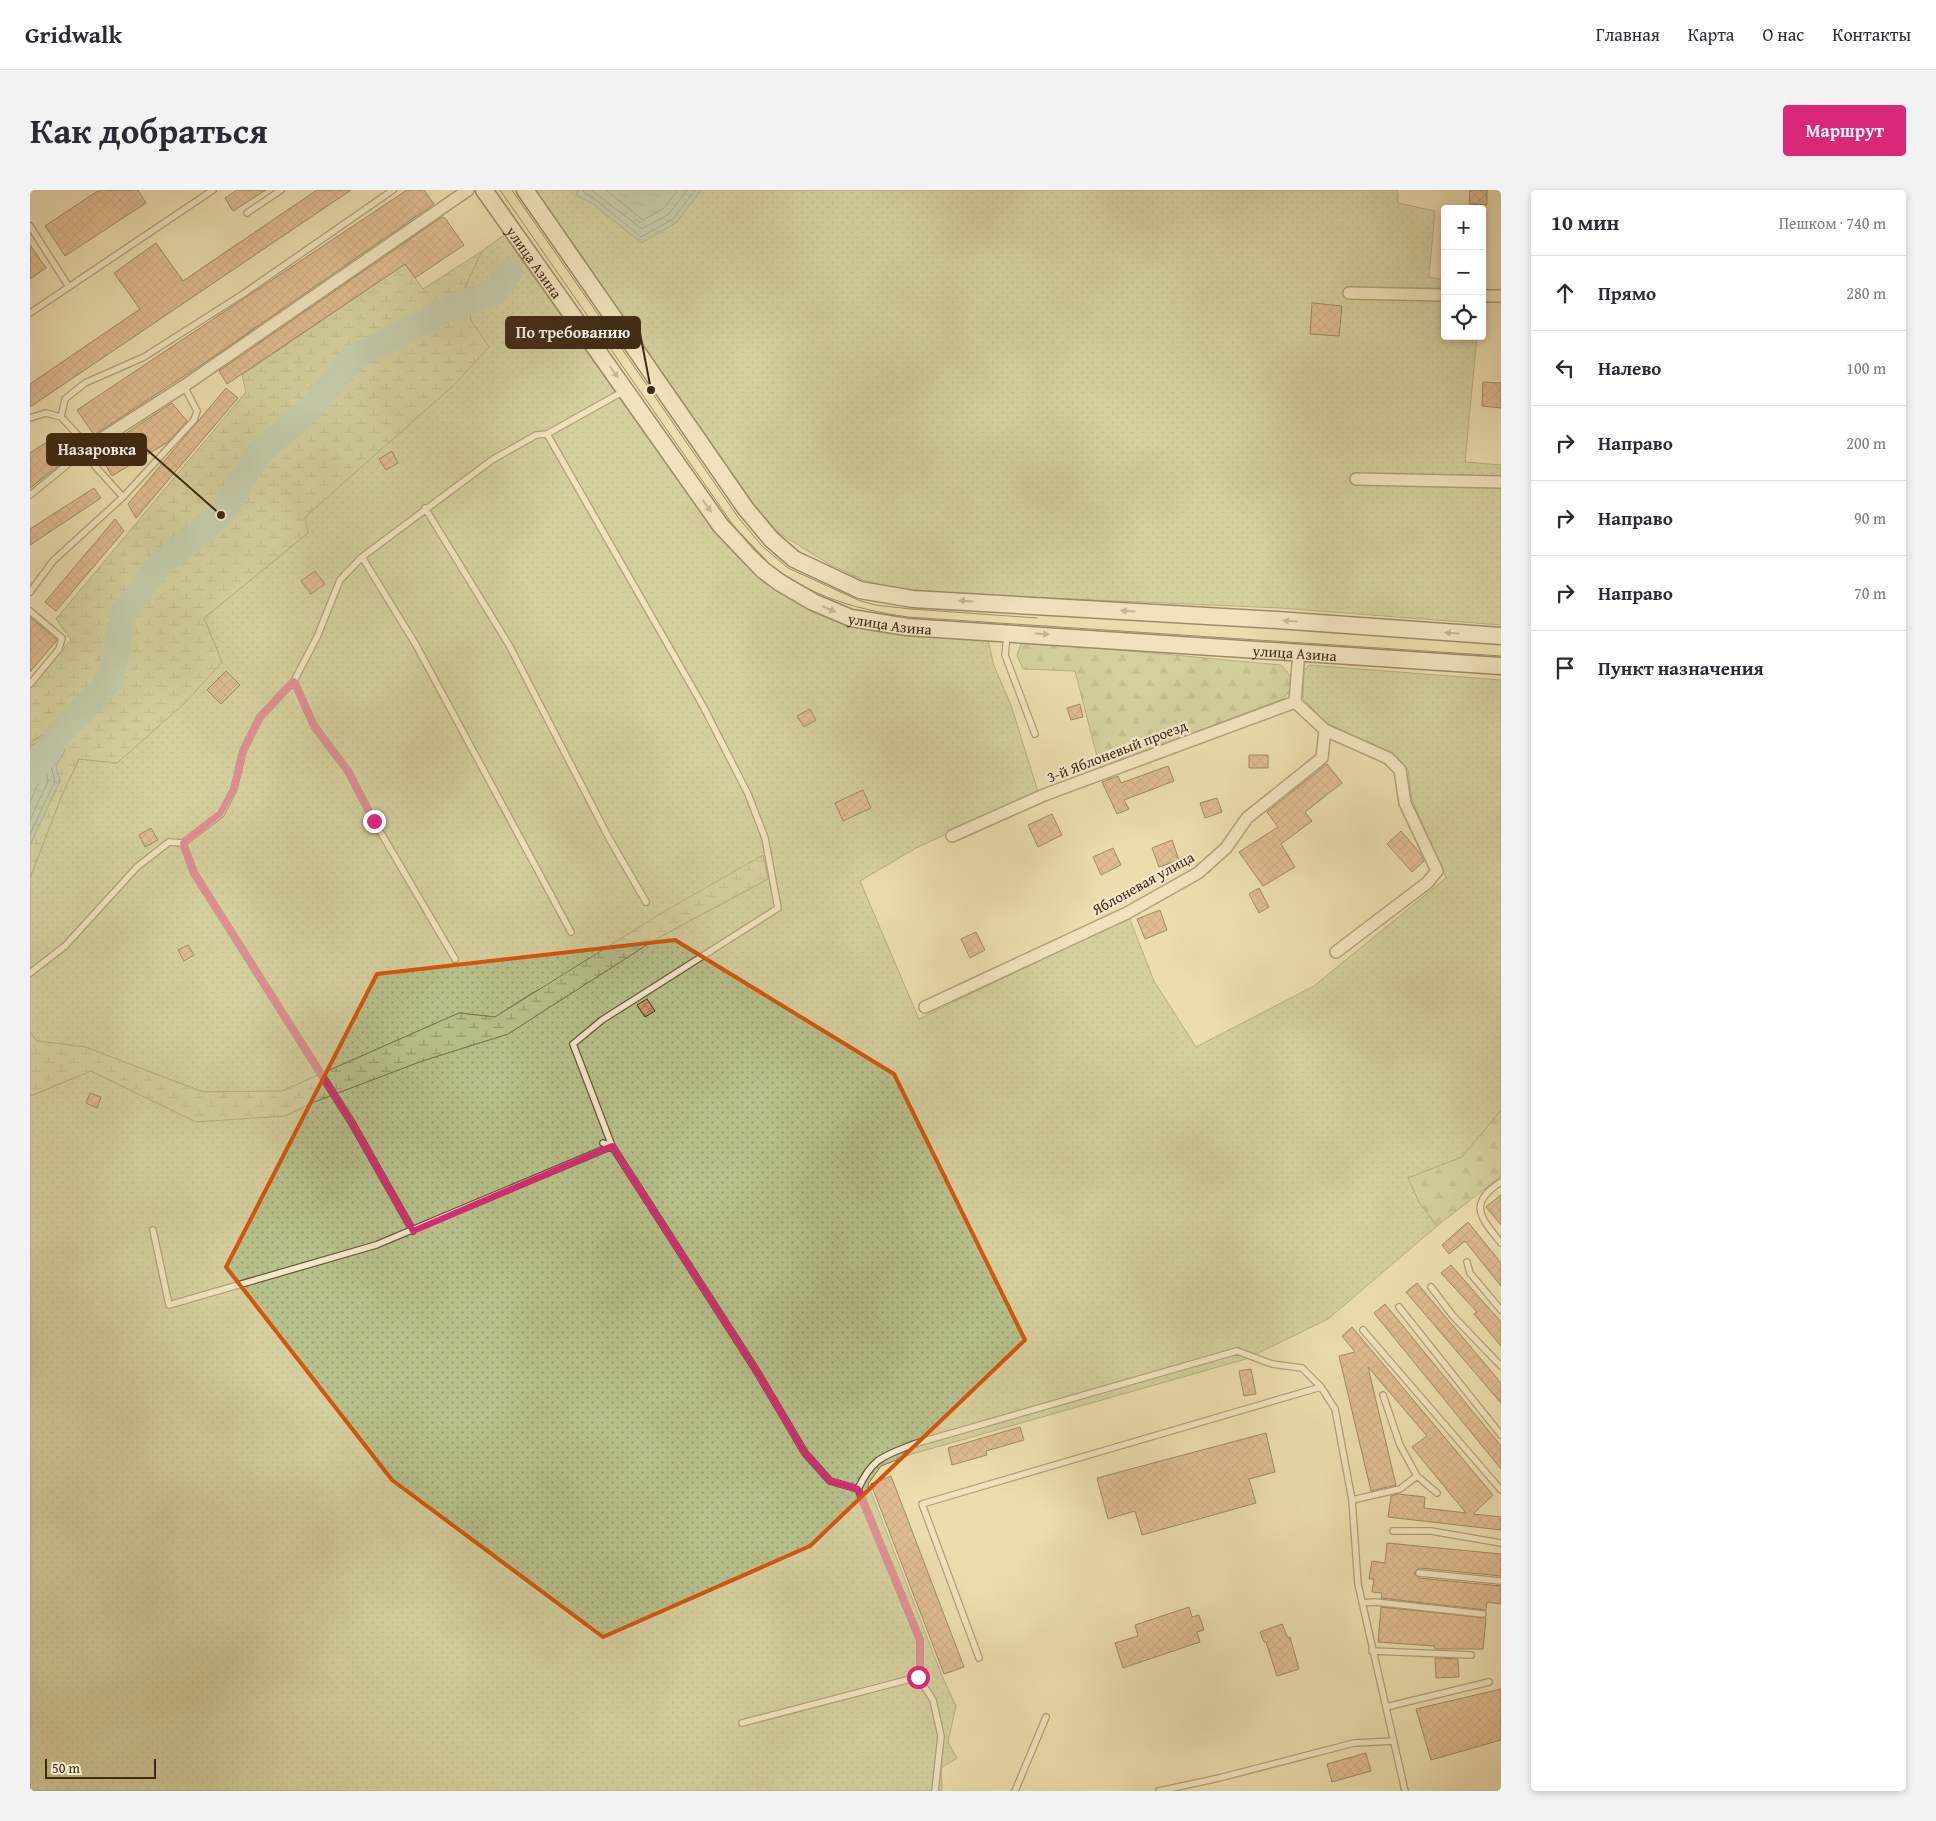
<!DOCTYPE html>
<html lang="ru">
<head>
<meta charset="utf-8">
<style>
  body { margin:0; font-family:"Gentium Book Plus",serif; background:#f2f2f3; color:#2b2b33 }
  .controls { position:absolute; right:15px; top:15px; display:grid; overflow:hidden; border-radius:5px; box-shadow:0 2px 8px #0003 }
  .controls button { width:45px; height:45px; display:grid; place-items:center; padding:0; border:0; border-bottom:1px solid #e1e1e2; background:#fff; color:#2b2b33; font:25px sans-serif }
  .scale { position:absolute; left:15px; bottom:12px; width:111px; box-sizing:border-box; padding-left:5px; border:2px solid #3f2a14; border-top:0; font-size:14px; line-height:18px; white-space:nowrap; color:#3f2a14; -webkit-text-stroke:4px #f3e9ca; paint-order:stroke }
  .stop { position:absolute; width:15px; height:15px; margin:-11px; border:4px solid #db2777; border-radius:50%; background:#fff }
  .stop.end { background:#db2777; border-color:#fff; box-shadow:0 1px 5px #0008 }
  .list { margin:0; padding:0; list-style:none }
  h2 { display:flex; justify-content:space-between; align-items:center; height:65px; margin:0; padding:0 20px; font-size:21px }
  h2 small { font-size:16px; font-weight:400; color:#7c7c81 }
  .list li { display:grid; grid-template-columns:32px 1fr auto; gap:15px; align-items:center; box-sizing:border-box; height:75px; padding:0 20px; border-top:1px solid #e1e1e2 }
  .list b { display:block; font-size:19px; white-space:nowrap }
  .list em { font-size:16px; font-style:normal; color:#7c7c81 }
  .icon { flex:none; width:28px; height:28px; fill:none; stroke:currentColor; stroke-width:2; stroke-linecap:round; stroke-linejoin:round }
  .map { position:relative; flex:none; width:1471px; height:1601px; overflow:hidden; border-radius:5px }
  header { display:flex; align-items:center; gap:30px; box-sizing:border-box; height:70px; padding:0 25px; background:#fff; border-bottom:1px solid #e1e1e2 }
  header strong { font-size:24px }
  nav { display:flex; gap:28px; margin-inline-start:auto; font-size:18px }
  .intro { display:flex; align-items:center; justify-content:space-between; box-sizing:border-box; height:120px; padding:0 30px }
  h1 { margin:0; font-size:35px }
  .button { padding:12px 22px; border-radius:5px; background:#db2777; color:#fff; font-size:18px; font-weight:700 }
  main { display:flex; gap:30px; padding:0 30px }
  aside { flex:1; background:#fff; border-radius:5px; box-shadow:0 2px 8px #0003 }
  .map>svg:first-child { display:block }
  .grass { fill:url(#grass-dots); stroke:#7b7650 }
  .forest { fill:url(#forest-firs); stroke:#7b7650 }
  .wetland { fill:url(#wetland-marsh); stroke:#7b7650 }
  .water { fill:url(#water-ripples); stroke:#75816f }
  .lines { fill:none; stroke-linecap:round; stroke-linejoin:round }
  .shore { stroke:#6c7260; stroke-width:1 }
  .river { stroke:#99bbac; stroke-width:26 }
  .building { fill:url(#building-cross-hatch); stroke:#3f2a14 }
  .lane-casing { stroke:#6a573a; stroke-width:8 }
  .street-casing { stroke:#6a573a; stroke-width:14 }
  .secondary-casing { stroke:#3f2a14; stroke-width:19 }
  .lane { stroke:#f3e9ca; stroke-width:5.5 }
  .street { stroke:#f3e9ca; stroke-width:11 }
  .secondary { stroke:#f3e9ca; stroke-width:16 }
  .tram { stroke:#3f2a14; stroke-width:1 }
  .oneway { fill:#998a6f }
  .route { stroke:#db2777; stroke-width:6 }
  .marked { fill:none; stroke:#d7540d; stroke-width:4; stroke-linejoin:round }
  .labels { text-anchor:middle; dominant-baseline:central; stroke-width:4.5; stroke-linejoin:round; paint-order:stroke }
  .street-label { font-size:15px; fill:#3f2a14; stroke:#f3e9ca }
  .leader { fill:none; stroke:#3f2a14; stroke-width:2 }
  .callout-dot { fill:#3f2a14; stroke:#f3e9ca; stroke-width:2 }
  .callout { fill:#3f2a14; stroke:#3f2a14; stroke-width:2 }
  .callout-label { font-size:16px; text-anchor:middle; font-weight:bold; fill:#fff }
</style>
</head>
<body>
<header>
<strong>Gridwalk</strong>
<nav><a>Главная</a><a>Карта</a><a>О нас</a><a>Контакты</a></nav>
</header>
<div class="intro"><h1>Как добраться</h1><a class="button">Маршрут</a></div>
<main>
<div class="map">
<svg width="1471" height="1601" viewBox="0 0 1471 1601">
  <defs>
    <pattern id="grass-dots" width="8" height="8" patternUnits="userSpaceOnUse" patternTransform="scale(1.25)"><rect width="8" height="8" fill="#b7c18b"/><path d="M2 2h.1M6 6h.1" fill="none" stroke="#969d70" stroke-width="1.8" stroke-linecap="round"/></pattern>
    <pattern id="forest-firs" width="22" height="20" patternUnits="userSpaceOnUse" patternTransform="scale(1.25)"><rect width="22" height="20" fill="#b7c18b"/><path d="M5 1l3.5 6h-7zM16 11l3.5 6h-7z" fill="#969d70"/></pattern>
    <pattern id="wetland-marsh" width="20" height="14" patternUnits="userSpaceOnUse" patternTransform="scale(1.25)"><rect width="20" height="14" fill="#b7c18b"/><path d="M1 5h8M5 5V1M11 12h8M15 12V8" fill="none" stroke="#969d70"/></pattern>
    <pattern id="water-ripples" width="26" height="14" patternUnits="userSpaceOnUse" patternTransform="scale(1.25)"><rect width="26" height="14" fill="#99bbac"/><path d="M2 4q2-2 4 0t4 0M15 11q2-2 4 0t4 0" fill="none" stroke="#7e988b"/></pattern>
    <pattern id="building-cross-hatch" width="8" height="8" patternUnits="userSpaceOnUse" patternTransform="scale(1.25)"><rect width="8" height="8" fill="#d0976b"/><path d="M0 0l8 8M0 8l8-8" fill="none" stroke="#aa7b57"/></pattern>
  </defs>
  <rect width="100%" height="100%" fill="#ecddae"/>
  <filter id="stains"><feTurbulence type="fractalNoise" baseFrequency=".004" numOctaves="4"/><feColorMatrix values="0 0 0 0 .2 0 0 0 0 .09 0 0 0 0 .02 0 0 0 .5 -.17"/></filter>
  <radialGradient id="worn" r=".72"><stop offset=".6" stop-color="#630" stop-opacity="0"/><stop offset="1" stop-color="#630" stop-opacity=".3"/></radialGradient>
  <!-- grass -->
  <path class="grass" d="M502 0H548L547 5 563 14 577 26 646 33 671 0H1368V13L1405 21 1399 87 1415 90V146H1447L1435 272 1471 275V435L1250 418 879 402 833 390 799 374 749 343 719 310Z
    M474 45 683 340C716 378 740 396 784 419 794 424 804 431 815 434 860 448 911 446 958 450L964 476 981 515 1008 602 886 658 830 691 889 829 1099 727 1124 791 1166 857 1284 796 1416 688 1382 610 1378 580 1362 564 1332 552 1294 532 1273 508 1274 481 1279 475 1471 490V920L1432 967 1378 988 1389 1012 1407 1036 1298 1129 1216 1169 882 1264 851 1276 838 1294 912 1486 926 1516 918 1552 927 1568 911 1578 912 1601H0V906L61 881 107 904 255 926 284 912 392 871 478 844 626 749 738 689 502 803 465 827 429 823 252 901 173 902 55 857 7 851 0 842V688L32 605 49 569 87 573 192 472 174 428 278 343 274 327 424 195 441 130 435 97 452 61Z"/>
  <!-- forest -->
  <path class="forest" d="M992 451 1251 475 1260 485 1261 499 1253 509 1070 578 1045 481 993 479 987 465Z
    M1471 920V986L1407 1036 1389 1012 1378 988 1432 967Z"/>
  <!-- wetland -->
  <path class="wetland" d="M452 61 435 97 441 130 459 157 424 195 275 327 278 343 174 428 192 472 156 512 87 573 49 569 32 605 0 688V655L30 591 14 544 0 553V497L41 450 26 429 216 202 212 185 375 74 393 99Z
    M733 665 738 689 626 749 478 844 392 871 284 912 255 926 166 932 61 881 0 906V842L7 851 55 857 173 902 252 901 429 823 465 827 635 721Z"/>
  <!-- water -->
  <path class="water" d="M548 0H671L646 33 611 53 563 14 546 5Z
    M31 542 35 561 26 576 30 591 0 655V553L14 544Z"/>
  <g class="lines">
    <!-- shore -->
    <path class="shore" d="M553 0 554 3 566 10 611 47 643 29 665 0
      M561 0 612 39 639 24 657 0
      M576 0 613 30 634 18 648 0
      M0 556 15 549 26 548 30 560 21 576 25 591 0 644
      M0 562 22 555 23 558 15 575 18 591 0 630
      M0 570 7 571 10 590 0 612"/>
    <!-- river -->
    <path class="river" d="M0 584 31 542 81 490 93 424 128 376 191 325 229 263 285 214 321 169 416 120 468 100 480 81"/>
  </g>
  <!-- building -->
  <path class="building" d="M69 0H108L116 13 35 66 15 36Z
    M207 0H236L203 21 195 8Z
    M287 0H321L0 217V194L110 119 84 83 126 53 153 91Z
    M377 0H394L404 14 180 169 64 245 47 220Z
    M1440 0H1457V15L1439 14Z
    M412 27 415 28 434 55 385 88 375 74 197 194 189 181Z
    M0 55 16 78 0 89Z
    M1282 113 1312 116 1309 146 1280 144Z
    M1453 192 1471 193V218L1452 216Z
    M196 198 208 208 106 328 98 314Z
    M142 213 157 231 138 252 82 286 68 262Z
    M27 245 41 266 0 298V263Z
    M362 261 368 273 356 280 349 269Z
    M64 298 71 308 0 355V339Z
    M85 329 94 341 26 421 15 412Z
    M285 381 295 394 281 404 271 391Z
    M0 427 27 450 0 482Z
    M196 481 210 495 191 514 177 500Z
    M1050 514 1053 527 1041 530 1037 518Z
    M780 519 786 530 774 537 767 526Z
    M1219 565H1238V578H1219Z
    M1297 574 1312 593 1275 622 1282 631 1251 654 1265 677 1233 696 1209 662 1248 637 1237 622Z
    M1138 576 1144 591 1094 610 1099 619 1087 624 1072 592 1088 586 1091 593Z
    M833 600 841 618 813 631 805 613Z
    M1187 608 1192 622 1175 628 1170 613Z
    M1022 624 1032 645 1008 657 998 635Z
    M121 638 128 650 115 657 109 645Z
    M1371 641 1390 663 1394 671 1382 682 1357 654Z
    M1142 650 1149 670 1129 677 1122 658Z
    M1083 658 1091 675 1071 685 1063 667Z
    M1229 698 1239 717 1229 723 1219 704Z
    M1130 720 1137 740 1115 749 1107 729Z
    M946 742 955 760 940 768 931 749Z
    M158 755 164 765 154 771 148 760Z
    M617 809 625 821 615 827 607 815Z
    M60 903 71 907 67 918 56 913Z
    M1471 1005V1035L1456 1017Z
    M1438 1032 1471 1073V1096L1435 1051 1419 1064 1412 1055Z
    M1421 1075 1471 1132V1156L1444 1124 1447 1122 1411 1083Z
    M1387 1093 1471 1193V1213L1376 1102Z
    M1355 1114 1471 1256V1279L1344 1123Z
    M1322 1137 1463 1305 1443 1324 1471 1327V1340L1358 1327 1361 1306 1368 1304 1395 1307 1394 1318 1436 1323 1382 1257 1397 1246 1338 1177 1366 1295 1341 1301 1309 1166 1325 1162 1312 1146Z
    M1221 1179 1226 1204 1214 1206 1209 1181Z
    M990 1237 994 1250 956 1261 957 1265 922 1275 918 1258Z
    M1236 1243 1245 1282 1219 1289 1226 1313 1112 1345 1105 1321 1078 1329 1067 1288Z
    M861 1286 934 1477 914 1484 841 1294Z
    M1357 1353 1471 1364V1386L1389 1378 1384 1383 1389 1388 1471 1396V1414L1457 1412 1456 1420 1351 1408 1352 1403 1342 1402 1344 1389H1339L1342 1371 1355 1373Z
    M1159 1417 1162 1427 1169 1425 1174 1440 1167 1442 1170 1452 1093 1478 1085 1453 1108 1446 1105 1435Z
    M1351 1417 1456 1428 1453 1459H1405L1404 1456 1348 1452Z
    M1252 1434 1258 1448 1260 1447 1269 1479 1247 1486 1236 1452H1234L1230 1442Z
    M1405 1468 1428 1469 1429 1487 1406 1488Z
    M1471 1499V1550L1401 1570 1386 1519Z
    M1336 1563 1341 1581 1302 1592 1297 1574Z"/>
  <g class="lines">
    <!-- lane casing -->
    <g class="lane-casing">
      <path id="lane" d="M217 23 251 0
        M0 36 39 97
        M0 123 183 0
        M31 227 35 209 55 193 114 167 213 104 363 0
        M0 228 16 223 31 227 59 257 64 275 93 307
        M517 244 673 516 718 604 735 648 748 718 572 830 543 854 582 956 726 1180 775 1263 800 1291 828 1299C843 1267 854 1266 884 1254L1207 1161 1242 1174 1272 1178 1291 1197
        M0 305 59 257
        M395 318 479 455 580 650 616 712
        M332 367 386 455 541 742
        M0 402 23 371 93 307 164 230 167 221 154 196
        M0 421 32 448 29 459 0 494
        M977 446 975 465 1005 544
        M264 491 284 536 318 581 344 631 425 769
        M153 653 164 683 322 933 383 1041
        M0 783 35 756 107 677 139 652 153 653 191 624 204 599 213 561 230 527 264 491 287 447 310 390 332 367 462 270 506 245 517 244 594 201
        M1471 992C1436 1014 1452 1029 1471 1053
        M123 1040 139 1115 346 1055 582 956 573 953
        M1437 1072 1440 1083 1471 1120
        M1401 1097 1423 1126 1471 1176
        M1369 1117 1471 1245
        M1333 1140 1471 1300
        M1353 1205 1370 1255 1387 1286 1407 1303
        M828 1299 890 1450V1477L888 1487 903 1510 911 1546 905 1601
        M1322 1310 1370 1299 1387 1286
        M1363 1341H1401L1471 1353
        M1389 1383 1471 1391
        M1332 1413 1345 1412 1453 1424
        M1342 1461 1441 1465
        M949 1468 892 1314 1291 1197 1305 1219 1322 1310 1328 1394 1375 1601
        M1356 1517 1459 1492
        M712 1533 888 1487
        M985 1601 1016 1527
        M1129 1601 1189 1588 1324 1553 1364 1551"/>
    </g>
    <!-- street casing -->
    <g class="street-casing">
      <path id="street" d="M1319 103 1415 105
        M1452 106H1471
        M59 257 154 196 438 0
        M1326 289 1471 292
        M1269 461 1265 512 1295 540 1358 568 1370 580 1375 613 1407 681 1397 693 1306 762
        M922 646 1014 605 1265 512
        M895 817 1097 723 1168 683 1196 658 1217 628 1292 568 1295 540"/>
    </g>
    <!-- secondary casing -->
    <g class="secondary-casing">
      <g id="secondary">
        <path id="s1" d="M454 0 691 336 733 380 749 392 783 412 821 428 877 437 1471 476"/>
        <path d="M495 0 716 319 741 349 764 369 830 400 883 409 1247 430 1471 446"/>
      </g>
    </g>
    <!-- lane -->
    <use href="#lane" class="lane"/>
    <!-- street -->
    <use href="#street" class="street"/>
    <!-- secondary -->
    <use href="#secondary" class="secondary"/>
    <!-- tram -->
    <path class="tram" d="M470 0 701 332C709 342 717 353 726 362 768 403 822 419 878 427L1471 466
      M482 0 708 327 732 356 758 378 828 410 845 415 881 419 1007 428"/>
  </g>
  <!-- one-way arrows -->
  <defs><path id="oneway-solid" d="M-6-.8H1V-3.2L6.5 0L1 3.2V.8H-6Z" transform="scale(1.25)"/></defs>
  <g class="oneway">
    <use href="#oneway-solid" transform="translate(584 182) rotate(55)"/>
    <use href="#oneway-solid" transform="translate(677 316) rotate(55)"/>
    <use href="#oneway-solid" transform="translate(936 411) rotate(-177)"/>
    <use href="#oneway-solid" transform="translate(799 419) rotate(23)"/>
    <use href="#oneway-solid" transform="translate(1098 421) rotate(-177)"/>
    <use href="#oneway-solid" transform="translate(1260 431) rotate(-176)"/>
    <use href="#oneway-solid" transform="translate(1422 443) rotate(-176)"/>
    <use href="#oneway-solid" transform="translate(1012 444) rotate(4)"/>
  </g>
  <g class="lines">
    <!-- route -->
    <path class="route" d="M344 631 318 581 284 536 264 491 230 527 213 561 204 599 190 624 153 653 164 683 322 933 383 1041 582 956 726 1180 775 1263 800 1291 828 1299 890 1450V1478L888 1487"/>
  </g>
  <!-- marked area -->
  <path d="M0 0H1471V1601H0ZM645 750 864 884 995 1150 780 1356 573 1447 362 1290 196 1077 347 784Z" fill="#ecddae" fill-opacity=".55" fill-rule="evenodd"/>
  <path class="marked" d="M645 750 864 884 995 1150 780 1356 573 1447 362 1290 196 1077 347 784Z"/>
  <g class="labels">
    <!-- street labels -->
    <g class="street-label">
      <text stroke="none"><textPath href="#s1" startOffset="88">улица Азина</textPath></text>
      <text stroke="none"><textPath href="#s1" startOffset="612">улица Азина</textPath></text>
      <text stroke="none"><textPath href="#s1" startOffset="1018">улица Азина</textPath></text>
      <text transform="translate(1087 561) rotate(-21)">3-й Яблоневый проезд</text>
      <text transform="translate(1113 693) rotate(-29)">Яблоневая улица</text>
    </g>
  </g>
  <!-- callouts -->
  <path class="leader" d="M621 200L610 143M191 325L116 259"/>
  <g class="callout-dot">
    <circle cx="621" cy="200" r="5"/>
    <circle cx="191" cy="325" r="5"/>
  </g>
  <g class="callout">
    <rect x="476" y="127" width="134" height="31" rx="5"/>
    <rect x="17" y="244" width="99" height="31" rx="5"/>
  </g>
  <g class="callout-label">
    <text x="543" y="148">По требованию</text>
    <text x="67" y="265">Назаровка</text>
  </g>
  <rect width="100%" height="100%" filter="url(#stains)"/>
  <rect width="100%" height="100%" fill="url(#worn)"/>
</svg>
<div class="controls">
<button>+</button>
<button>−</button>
<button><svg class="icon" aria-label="locate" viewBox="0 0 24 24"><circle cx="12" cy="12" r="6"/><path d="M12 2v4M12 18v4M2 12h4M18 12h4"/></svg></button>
</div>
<div class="scale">50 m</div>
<div class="stop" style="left:888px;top:1487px"></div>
<div class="stop end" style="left:344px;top:631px"></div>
</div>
<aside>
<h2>10 мин<small>Пешком · 740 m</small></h2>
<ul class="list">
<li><svg class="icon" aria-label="ahead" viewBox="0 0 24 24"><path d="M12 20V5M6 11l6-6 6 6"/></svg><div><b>Прямо</b></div><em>280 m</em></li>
<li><svg class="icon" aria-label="left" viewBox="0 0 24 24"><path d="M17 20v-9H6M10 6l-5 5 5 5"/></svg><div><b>Налево</b></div><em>100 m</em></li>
<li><svg class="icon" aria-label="right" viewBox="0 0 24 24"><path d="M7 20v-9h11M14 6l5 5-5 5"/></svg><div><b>Направо</b></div><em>200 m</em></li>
<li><svg class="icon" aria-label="right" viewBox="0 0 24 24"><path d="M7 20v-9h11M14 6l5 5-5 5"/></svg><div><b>Направо</b></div><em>90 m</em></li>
<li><svg class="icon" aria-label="right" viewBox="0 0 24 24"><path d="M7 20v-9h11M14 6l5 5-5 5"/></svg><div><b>Направо</b></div><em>70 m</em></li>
<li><svg class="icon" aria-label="arrive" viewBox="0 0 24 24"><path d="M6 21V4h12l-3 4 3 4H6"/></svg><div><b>Пункт назначения</b></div></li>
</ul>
</aside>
</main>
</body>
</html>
